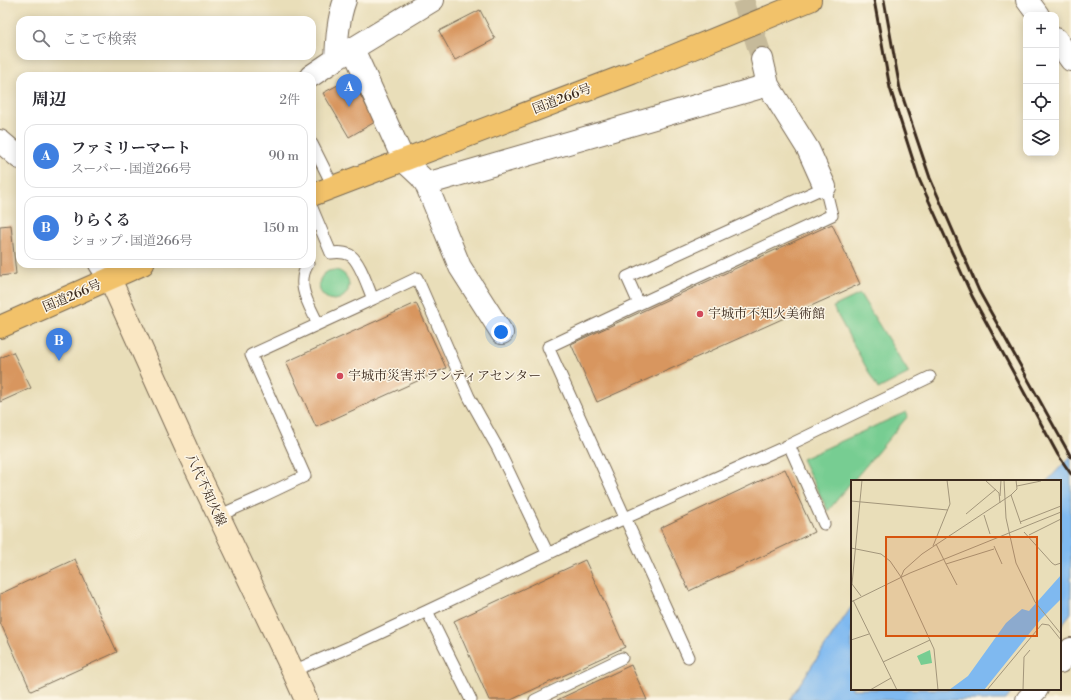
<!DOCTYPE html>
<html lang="ja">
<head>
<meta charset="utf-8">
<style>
  body { margin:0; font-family:"Libre Bodoni","Noto Serif JP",serif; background:#f7f7f7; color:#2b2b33 }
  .controls { position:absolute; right:12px; top:12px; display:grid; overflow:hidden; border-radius:8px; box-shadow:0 2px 10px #0003 }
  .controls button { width:36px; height:36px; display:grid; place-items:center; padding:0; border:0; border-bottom:1px solid #e1e1e2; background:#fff; color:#2b2b33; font:20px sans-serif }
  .you { position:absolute; left:501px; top:332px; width:14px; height:14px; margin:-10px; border:3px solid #fff; border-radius:50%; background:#1a73e8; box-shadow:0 0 0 6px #1a73e833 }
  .badge { display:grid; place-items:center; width:26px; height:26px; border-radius:50%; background:#d1495b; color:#fff; font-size:13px; font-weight:700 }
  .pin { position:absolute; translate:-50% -33px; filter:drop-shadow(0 1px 2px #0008) }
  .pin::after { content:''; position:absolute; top:21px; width:14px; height:12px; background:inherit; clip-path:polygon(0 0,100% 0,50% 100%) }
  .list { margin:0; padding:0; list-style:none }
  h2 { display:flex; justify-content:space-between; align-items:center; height:52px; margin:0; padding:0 16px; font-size:17px }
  h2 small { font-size:13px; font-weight:400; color:#7c7c81 }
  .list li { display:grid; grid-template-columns:26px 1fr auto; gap:12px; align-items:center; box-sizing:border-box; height:64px; margin:0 8px 8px; padding:0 8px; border:1px solid #e1e1e2; border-radius:12px }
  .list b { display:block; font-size:15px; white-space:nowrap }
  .list p { margin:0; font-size:13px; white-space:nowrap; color:#7c7c81 }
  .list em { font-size:13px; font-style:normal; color:#7c7c81 }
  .icon { flex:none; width:22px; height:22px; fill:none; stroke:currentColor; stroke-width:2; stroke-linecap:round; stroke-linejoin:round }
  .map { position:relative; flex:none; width:1071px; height:700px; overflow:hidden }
  .search { position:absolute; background:#fff; box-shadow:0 2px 10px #0003; left:16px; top:16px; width:300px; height:44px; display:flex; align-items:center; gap:10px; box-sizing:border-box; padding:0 14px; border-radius:12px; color:#7c7c81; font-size:15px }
  .panel { position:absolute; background:#fff; box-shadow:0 2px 10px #0003; left:16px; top:72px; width:300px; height:196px; border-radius:12px }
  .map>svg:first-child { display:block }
  .green { fill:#77cd92; stroke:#597c58 }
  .water { fill:#7fb9f0; stroke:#5d7287 }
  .building { fill:#d8965e }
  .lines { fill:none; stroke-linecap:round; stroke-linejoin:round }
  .minor-tunnel { stroke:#c6ba9a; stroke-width:22; stroke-dasharray:22 11; stroke-linecap:butt }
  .service-casing { stroke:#786954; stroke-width:13 }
  .minor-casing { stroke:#786954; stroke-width:24 }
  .tertiary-casing { stroke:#786954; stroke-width:24 }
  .secondary-casing { stroke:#786954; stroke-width:24 }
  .trunk-casing { stroke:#786954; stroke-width:24 }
  .service { stroke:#fff; stroke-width:11 }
  .minor { stroke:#fff; stroke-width:22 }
  .tertiary { stroke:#fff; stroke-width:22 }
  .secondary { stroke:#fae7c3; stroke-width:22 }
  .trunk { stroke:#f2c26a; stroke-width:22 }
  .rail { stroke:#3b2a1e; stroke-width:3 }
  .poi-dot { fill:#d1495b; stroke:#fcf5e5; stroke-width:1.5 }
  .labels { text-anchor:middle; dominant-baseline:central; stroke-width:3; stroke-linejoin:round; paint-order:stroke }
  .street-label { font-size:13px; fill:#3b2a1e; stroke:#fcf5e5 }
  .poi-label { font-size:13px; fill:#3b2a1e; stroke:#fcf5e5; text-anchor:start }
  .inset-road { fill:none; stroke:#a3967b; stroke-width:1 }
  .view { fill:#d7540e; fill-opacity:0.15; stroke:#d7540e; stroke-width:2 }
  .inset-edge { fill:none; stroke:#3b2a1e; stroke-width:2 }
</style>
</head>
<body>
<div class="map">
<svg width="1071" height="700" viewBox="0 0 1071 700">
  <rect width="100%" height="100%" fill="#fcf5e5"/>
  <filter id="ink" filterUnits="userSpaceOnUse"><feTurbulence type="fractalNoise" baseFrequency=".025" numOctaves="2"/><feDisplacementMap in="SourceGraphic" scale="8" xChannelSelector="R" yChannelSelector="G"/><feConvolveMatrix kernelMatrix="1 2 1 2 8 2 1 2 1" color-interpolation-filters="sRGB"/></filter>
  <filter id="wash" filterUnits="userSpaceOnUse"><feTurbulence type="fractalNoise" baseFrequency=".012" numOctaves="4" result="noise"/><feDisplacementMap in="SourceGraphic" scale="16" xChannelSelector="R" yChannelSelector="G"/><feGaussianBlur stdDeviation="0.9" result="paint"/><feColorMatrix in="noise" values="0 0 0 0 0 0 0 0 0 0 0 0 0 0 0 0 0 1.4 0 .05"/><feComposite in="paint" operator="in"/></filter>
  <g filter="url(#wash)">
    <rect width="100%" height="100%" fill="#e9deb9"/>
    <!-- green -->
    <path class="green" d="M319 285a15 15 0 1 1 30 0a15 15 0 1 1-30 0Z
      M860 294 909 373 878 389 833 307Z
      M906 412 908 416 853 481H852L828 511 802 459Z"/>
    <!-- water -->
    <path class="water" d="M1071 456V613L1060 627V481H1047Z
      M852 606V689H1014L1006 700H789Z"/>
    <g id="blocks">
      <!-- building -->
      <path class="building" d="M480 10 495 39 455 60 439 31Z
        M351 78 375 122 349 137 323 93Z
        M832 224 860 284 597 402 571 344Z
        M11 225 16 274 0 276V226Z
        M416 303 446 368 316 427 286 362Z
        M13 352 31 388 0 402V358Z
        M785 469 814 532 689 591 660 528Z
        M75 559 117 652 31 691 0 622V594Z
        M585 560 625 647 511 700H489L454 621Z
        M631 665 647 700H557Z"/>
    </g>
  </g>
  <g filter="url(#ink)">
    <use href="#blocks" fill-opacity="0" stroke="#786954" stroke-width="1"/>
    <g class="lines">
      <!-- minor-tunnel -->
      <path class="minor-tunnel" d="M743 0 762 59"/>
      <!-- service casing -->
      <g class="service-casing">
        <path id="service" d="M312 144 334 188
          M308 264C295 285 309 304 318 324
          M373 299 417 278 469 397 497 447 548 554
          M639 304 832 215 825 187 627 277 639 304 548 347 688 657
          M789 445 824 524
          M218 516 261 497 305 476 251 355 373 299C368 288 360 261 350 255 344 252 338 252 331 253L312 208
          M427 611 594 532 789 445 930 377
          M293 671 361 642 427 611 471 700
          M535 700 622 658"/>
      </g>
      <!-- minor casing -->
      <g class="minor-casing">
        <path id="minor" d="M1027 0 1038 15
          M1056 39 1071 60
          M353 49 404 161 421 177 426 184 768 85
          M336 59C337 39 338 19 345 0
          M762 59 768 85 808 149 825 187
          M311 76 336 59 433 0
          M426 184 460 267 502 333
          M1060 662 1071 649
          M1027 700 1037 689"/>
      </g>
      <!-- tertiary casing -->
      <g class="tertiary-casing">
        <path id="tertiary" d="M0 141 20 158
          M100 264 110 279"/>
      </g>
      <!-- secondary casing -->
      <g class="secondary-casing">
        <path id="secondary" d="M110 279 188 452 293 671 306 700"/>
      </g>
      <!-- trunk casing -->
      <g class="trunk-casing">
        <path id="trunk" d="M312 195 632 73 810 0
          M0 327 143 264"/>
      </g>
      <!-- service -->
      <use href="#service" class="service"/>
      <!-- minor -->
      <use href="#minor" class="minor"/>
      <!-- tertiary -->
      <use href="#tertiary" class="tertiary"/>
      <!-- secondary -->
      <use href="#secondary" class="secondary"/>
      <!-- trunk -->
      <use href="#trunk" class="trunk"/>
      <!-- rail -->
      <path class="rail" d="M874 0 890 88 919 179 972 296 1058 455 1071 474
        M884 0 900 89 930 178 979 291 1071 457"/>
    </g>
  </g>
  <!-- markers -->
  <g class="poi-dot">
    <circle cx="700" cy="314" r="4"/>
    <circle cx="340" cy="376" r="4"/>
  </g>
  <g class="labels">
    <!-- street labels -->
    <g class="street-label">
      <text transform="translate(562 99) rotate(-21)">国道266号</text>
      <text transform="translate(72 296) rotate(-23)">国道266号</text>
      <text transform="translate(206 490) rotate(65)">八代不知火線</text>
    </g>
    <!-- poi labels -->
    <g class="poi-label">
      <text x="708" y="314">宇城市不知火美術館</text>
      <text x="348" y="376">宇城市災害ボランティアセンター</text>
    </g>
  </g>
  <!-- overview -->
  <g transform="translate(851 480)">
    <rect width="210" height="210" fill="#e9deb9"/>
    <path d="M79 170 81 183 70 185 66 176Z" fill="#77cd92"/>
    <path d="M210 95V119L190 139 133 210H98L117 196 155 143 171 129 178 131Z" fill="#7fb9f0"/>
    <path class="inset-road" d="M134 0 148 13 149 23M153 0 155 38 165 83 184 122 210 154M166 6 190 1M160 15 170 44M149 16 150 0M0 21 97 30M115 34 145 9M133 35 139 54M169 42 210 26M173 52 201 83 204 85 210 83M178 55 210 39M85 64 95 84 143 69M82 66 99 24 96 0M143 66 151 84M0 68 30 74 39 81 50 97M95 84 106 105M50 97 53 90 71 74 160 15 166 9 165 0M50 97 83 169 87 210M10 116 1 104 11 0M2 120 46 210M0 122 59 93 210 32M0 160 18 154M32 182 79 160M19 210 40 198M136 210 191 144 198 145 210 160M172 210 173 177 179 170"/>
    <path class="view" d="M35 57H186V156H35Z"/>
    <rect width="210" height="210" class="inset-edge"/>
  </g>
</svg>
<div class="controls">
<button>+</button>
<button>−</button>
<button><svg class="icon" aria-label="locate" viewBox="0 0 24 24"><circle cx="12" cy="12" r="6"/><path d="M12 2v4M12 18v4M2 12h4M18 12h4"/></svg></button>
<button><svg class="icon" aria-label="layers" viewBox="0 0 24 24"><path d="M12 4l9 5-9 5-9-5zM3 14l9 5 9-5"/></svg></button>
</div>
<div class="you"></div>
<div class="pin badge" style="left:349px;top:107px;background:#3f7fe0">A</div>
<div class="pin badge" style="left:59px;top:361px;background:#3f7fe0">B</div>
<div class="search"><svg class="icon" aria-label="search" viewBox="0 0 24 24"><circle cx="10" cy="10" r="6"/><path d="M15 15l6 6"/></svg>ここで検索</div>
<section class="panel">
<h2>周辺<small>2件</small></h2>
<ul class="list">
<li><span class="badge" style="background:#3f7fe0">A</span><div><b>ファミリーマート</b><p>スーパー · 国道266号</p></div><em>90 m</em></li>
<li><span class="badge" style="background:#3f7fe0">B</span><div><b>りらくる</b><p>ショップ · 国道266号</p></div><em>150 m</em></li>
</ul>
</section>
</div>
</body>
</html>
